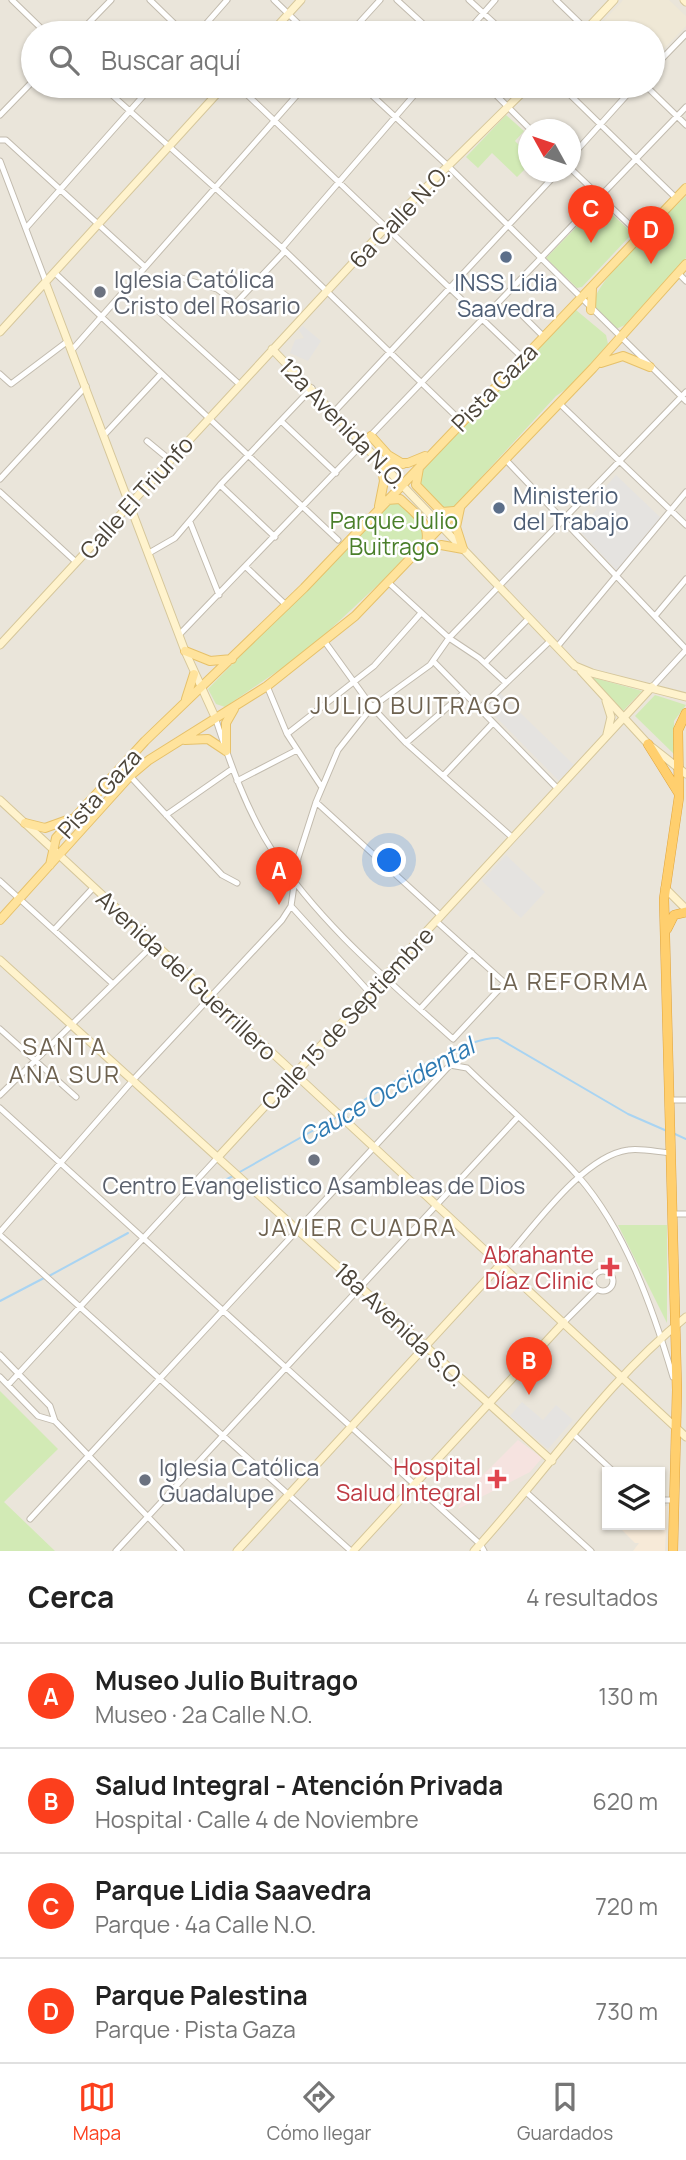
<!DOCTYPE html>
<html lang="es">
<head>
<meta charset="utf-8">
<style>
  body { margin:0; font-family:Manrope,sans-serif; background:#f2f2f2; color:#222 }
  .controls { position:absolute; right:21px; bottom:21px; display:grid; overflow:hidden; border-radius:0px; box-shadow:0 2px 5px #0004 }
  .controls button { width:63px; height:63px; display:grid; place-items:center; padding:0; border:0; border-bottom:2px solid #e0e0e0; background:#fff; color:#222; font:35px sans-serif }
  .compass { position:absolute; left:518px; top:119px; width:63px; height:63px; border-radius:50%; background:#fff; box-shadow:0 2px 5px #0004; rotate:310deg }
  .you { position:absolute; left:390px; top:861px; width:24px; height:24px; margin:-18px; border:5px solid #fff; border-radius:50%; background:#1a73e8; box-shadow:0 0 0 10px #1a73e833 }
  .badge { display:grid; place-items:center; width:46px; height:46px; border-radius:50%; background:#fc3f1d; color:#fff; font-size:23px; font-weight:700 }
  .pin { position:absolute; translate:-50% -58px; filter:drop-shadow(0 2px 4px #0008) }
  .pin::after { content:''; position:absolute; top:37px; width:24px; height:21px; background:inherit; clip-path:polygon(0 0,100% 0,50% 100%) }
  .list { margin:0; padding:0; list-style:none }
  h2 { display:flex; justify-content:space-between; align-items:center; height:91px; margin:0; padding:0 28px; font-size:30px }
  h2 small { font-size:23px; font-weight:400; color:#767676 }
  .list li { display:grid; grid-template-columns:46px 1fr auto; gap:21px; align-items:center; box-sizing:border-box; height:105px; padding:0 28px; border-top:2px solid #e0e0e0 }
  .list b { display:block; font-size:26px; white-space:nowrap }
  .list p { margin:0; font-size:23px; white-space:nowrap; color:#767676 }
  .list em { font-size:23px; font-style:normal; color:#767676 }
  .icon { flex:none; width:38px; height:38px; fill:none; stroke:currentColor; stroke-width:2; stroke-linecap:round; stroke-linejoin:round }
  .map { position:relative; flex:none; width:686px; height:1551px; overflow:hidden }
  .search { position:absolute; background:#fff; box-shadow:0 2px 5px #0004; left:21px; right:21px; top:21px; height:77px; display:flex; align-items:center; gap:18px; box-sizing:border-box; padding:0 24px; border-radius:38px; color:#767676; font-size:26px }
  .sheet { height:511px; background:#fff }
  nav { display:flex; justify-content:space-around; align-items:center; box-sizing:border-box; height:98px; border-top:2px solid #e0e0e0; background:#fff; font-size:19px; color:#767676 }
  nav a { display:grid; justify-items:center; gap:4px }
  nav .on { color:#fc3f1d }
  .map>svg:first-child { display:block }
  .residential { fill:#eae5da; fill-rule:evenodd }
  .commercial { fill:#f7ead8 }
  .education { fill:#efe8d6 }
  .medical { fill:#f6e3e0 }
  .green { fill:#d2eab5 }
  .parking { fill:#e5e3e0 }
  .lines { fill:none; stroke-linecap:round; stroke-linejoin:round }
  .stream { stroke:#a9d4f2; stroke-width:2 }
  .street-casing { stroke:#c2bbae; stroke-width:7 }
  .secondary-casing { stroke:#d6c79b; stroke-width:9 }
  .primary-casing { stroke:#e6c16a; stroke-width:10 }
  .highway-casing { stroke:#e0a43c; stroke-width:10 }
  .street { stroke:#fff; stroke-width:5 }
  .secondary { stroke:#fff3cd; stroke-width:7 }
  .primary { stroke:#ffe39c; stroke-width:8 }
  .highway { stroke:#ffcf6e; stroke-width:9 }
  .service-dot { fill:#5c6f8a; stroke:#fff; stroke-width:2.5 }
  .worship-dot { fill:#6b7280; stroke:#fff; stroke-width:2.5 }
  .health-dot { fill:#e0444e; stroke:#fff; stroke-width:2.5 }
  .labels { text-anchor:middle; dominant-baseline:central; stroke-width:5; stroke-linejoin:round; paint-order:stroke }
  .street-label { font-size:23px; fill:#4b4439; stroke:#fff }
  .worship-label { font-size:23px; fill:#5b616d; stroke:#fff; text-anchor:start }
  .service-label { font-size:23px; fill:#4e5e75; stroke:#fff }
  .park-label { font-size:23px; fill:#4a7f2a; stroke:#fff }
  .health-label { font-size:23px; fill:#be3a42; stroke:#fff; text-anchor:end }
  .neighbourhood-label { font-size:24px; letter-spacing:2px; fill:#6e6250; stroke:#fff }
  .water-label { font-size:24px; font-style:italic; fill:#2e7ab2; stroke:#fff }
</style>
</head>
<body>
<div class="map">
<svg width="686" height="1551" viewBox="0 0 686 1551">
  <rect width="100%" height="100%" fill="#f6f3ec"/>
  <!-- residential -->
  <path class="residential" d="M0 0H686V1551H0ZM33 33H653V86H33ZM528 130H570V172H528ZM607 1472H660V1525H607Z"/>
  <!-- commercial -->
  <path class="commercial" d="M660 1506H667L665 1551H633L639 1543H635L617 1525H660Z"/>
  <!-- education -->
  <path class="education" d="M623 0H669L686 16V26L653 60V33H601L596 29Z"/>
  <!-- medical -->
  <path class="medical" d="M518 1440 542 1458 530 1472 458 1509 465 1493Z"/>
  <!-- green -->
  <path class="green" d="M506 115 524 131 515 141 528 154V166L517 177 492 153 478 168 466 157Z
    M686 196V258L625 325 616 329 593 307C591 283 667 215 686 196Z
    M600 203 629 230 630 236 582 287 577 288 546 258Z
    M576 310 606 335 608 344 572 385 556 396 453 508 445 509 420 485 423 469Z
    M392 501H398L425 528V536L382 581 307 651 225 707 216 704 208 689Z
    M591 677 642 691 623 711Z
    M655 695 686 705 674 721V754L635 716Z
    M618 1225H667V1323Z
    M0 1391 58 1449 4 1502 55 1551H0Z"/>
  <!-- parking -->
  <path class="parking" d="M303 326 321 341 308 361 290 353 295 340 304 338 299 330Z
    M616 475 662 519 618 572 578 529 597 509 591 503Z
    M500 693 574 765 559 781 486 707Z
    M506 855 545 892 521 918 482 881Z
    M522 1402 543 1420 556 1405 573 1420 548 1449 510 1416Z"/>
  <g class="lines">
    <!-- stream -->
    <path class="stream" d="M341 1114C377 1093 460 1037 498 1038L628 1114 667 1131
      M675 1134 686 1139
      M238 1173 337 1117
      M200 1193 233 1176
      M49 1276 128 1233
      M0 1301 44 1278"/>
    <!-- street casing -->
    <g class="street-casing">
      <path id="street" d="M12 0 46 33
        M150 0 184 33
        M274 0 308 33
        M397 0 433 33
        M469 0 505 33
        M556 0 590 33
        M79 33 111 0
        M198 33 227 0
        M350 33 380 0
        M466 33 495 0
        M653 68 686 34
        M102 86 282 248 461 421
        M238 86 523 358
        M362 86 447 165 686 401
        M487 86 531 130
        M561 86 676 198
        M646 86 686 125
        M0 115 33 81
        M0 140H6L145 267
        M570 158 635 86
        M0 161 46 282
        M570 168 634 229
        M26 228 152 86
        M282 248 422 86
        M55 273 338 540
        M678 273 686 281
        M175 276 217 289 236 303 285 251
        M153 306 238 383
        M522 315 543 336
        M72 350 305 86
        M0 374 11 384 68 341
        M559 403 686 525
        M334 412 558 172
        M281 421 336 473
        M104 435 161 374
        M147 441 170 460
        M505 459 686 649
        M0 479 86 386
        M220 485 275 537
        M0 492 76 562
        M190 522 219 595
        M149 553 175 538 220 485 312 388
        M246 567 287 606
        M389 583 449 638 479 658 506 683
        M655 616 686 579
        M179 635 686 107
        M325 642 372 707 406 743 513 838
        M557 647 686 492
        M434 662 558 789
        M485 663 529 618
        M267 686 287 734 321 786
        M652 687 686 650
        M479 709 551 640
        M215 717C230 763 246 809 272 850 319 923 389 981 453 1039L505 983 436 921
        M287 734 374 666 421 613
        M406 743 464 693
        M130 776 222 875 237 883
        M443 776 493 723
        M237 781 297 750
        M316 802 441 916
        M166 815 232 769
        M0 881 113 984
        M291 906 370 993
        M54 930 93 888
        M420 1009 472 953
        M0 1029 76 1097
        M0 1095 153 945
        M670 1100H686
        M0 1108 480 1544 484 1551
        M673 1214H686
        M0 1232 134 1079 282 920 291 906 298 858 316 802 338 750 372 707 430 665 449 638 686 392
        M0 1235 351 1551
        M500 1265C531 1231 582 1156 628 1150 641 1148 657 1152 671 1153
        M593 1281a10 10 0 1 1 20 0a10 10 0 1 1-20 0Z
        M564 1322 596 1290
        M0 1355 50 1406 55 1421
        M0 1377 38 1416 55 1421 181 1551
        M8 1385 219 1156
        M573 1434 614 1472
        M526 1492 591 1551
        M660 1500H674
        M30 1519 450 1065 467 1068C504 1104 544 1138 578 1176 626 1231 653 1309 673 1377
        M116 1551 517 1118"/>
    </g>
    <!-- secondary casing -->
    <g class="secondary-casing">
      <path id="secondary" d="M684 0 686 2
        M271 33 301 0
        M583 33 614 0
        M46 284 185 651 215 717
        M0 332 224 86
        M272 349 575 666 592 673 686 697
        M0 645 387 226 529 86
        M581 671 648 744 686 774
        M606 701 611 717 607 734
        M0 800 686 1437
        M665 888 686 909
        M0 960 552 1461
        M219 1156 652 687
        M237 1551 500 1265
        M353 1551 564 1322
        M474 1551C545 1474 604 1383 686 1317"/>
    </g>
    <!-- primary casing -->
    <g class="primary-casing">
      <path id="primary" d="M591 310 592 288
        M601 363 623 356 650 367
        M371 436 388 455 403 464
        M419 468 416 485 442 512 454 511
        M387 500 400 499C414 512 431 523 426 543
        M379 506 384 481 381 463H408L425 456
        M460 508 456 527 463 549
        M422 551 441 545 463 549
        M185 651 210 661 232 659
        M186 699 194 674
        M185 740 208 739 226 751
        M226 751V723L234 709
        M25 823 45 828 70 819
        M50 865 56 838 145 741 304 588 686 188
        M0 920 130 776 149 760 267 686 355 616 593 368 686 264"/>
    </g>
    <!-- highway casing -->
    <g class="highway-casing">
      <path id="highway" d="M648 744 678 792
        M667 929 674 915 686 912
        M673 1551 677 1390 664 899 679 797 678 730 686 713"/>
    </g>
    <!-- street -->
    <use href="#street" class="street"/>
    <!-- secondary -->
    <use href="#secondary" class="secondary"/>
    <!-- primary -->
    <use href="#primary" class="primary"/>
    <!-- highway -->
    <use href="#highway" class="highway"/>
  </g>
  <!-- markers -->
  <g class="service-dot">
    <circle cx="506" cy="257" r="7"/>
    <circle cx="499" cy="508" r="7"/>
  </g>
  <g class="worship-dot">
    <circle cx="100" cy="292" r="7"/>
    <circle cx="314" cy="1160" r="7"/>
    <circle cx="145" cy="1480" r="7"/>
  </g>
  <g class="health-dot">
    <path d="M606.5 1256.5h7v7h7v7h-7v7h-7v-7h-7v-7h7z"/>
    <path d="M493.5 1468.5h7v7h7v7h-7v7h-7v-7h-7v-7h7z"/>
  </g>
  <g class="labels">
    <!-- street labels -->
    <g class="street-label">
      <text transform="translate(399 216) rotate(-46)">6a Calle N.O.</text>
      <text transform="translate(494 387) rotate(-46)">Pista Gaza</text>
      <text transform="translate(343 423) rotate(46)">12a Avenida N.O.</text>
      <text transform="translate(136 497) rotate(-48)">Calle El Triunfo</text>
      <text transform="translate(99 793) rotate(-48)">Pista Gaza</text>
      <text transform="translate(187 975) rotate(43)">Avenida del Guerrillero</text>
      <text transform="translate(347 1018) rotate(-47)">Calle 15 de Septiembre</text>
      <text transform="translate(400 1324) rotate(43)">18a Avenida S.O.</text>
    </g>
    <!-- worship labels -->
    <g class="worship-label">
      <text x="114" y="279">Iglesia Católica<tspan x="114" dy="26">Cristo del Rosario</tspan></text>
      <text x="314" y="1185" text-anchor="middle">Centro Evangelistico Asambleas de Dios</text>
      <text x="159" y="1467">Iglesia Católica<tspan x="159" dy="26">Guadalupe</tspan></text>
    </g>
    <!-- service labels -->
    <g class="service-label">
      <text x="506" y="282">INSS Lidia<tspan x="506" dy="26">Saavedra</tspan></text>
      <text x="513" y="495" text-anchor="start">Ministerio<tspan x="513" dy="26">del Trabajo</tspan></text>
    </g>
    <!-- park labels -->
    <g class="park-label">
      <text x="394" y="520">Parque Julio<tspan x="394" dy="26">Buitrago</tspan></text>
    </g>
    <!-- health labels -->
    <g class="health-label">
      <text x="594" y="1254">Abrahante<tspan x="594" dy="26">Díaz Clinic</tspan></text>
      <text x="481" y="1466">Hospital<tspan x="481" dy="26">Salud Integral</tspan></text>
    </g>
    <!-- neighbourhood labels -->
    <g class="neighbourhood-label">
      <text x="416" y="704">JULIO BUITRAGO</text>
      <text x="569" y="980">LA REFORMA</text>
      <text x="65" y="1045">SANTA<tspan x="65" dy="28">ANA SUR</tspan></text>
      <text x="358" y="1226">JAVIER CUADRA</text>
    </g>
    <!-- water labels -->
    <g class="water-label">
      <text transform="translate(386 1091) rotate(-29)">Cauce Occidental</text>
    </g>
  </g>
</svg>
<div class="controls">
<button><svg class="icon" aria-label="layers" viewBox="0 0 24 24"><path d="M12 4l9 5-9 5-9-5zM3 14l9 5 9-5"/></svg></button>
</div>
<svg class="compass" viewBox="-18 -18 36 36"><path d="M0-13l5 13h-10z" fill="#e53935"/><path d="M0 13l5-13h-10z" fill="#767676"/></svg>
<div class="you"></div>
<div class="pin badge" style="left:279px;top:905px">A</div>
<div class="pin badge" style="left:529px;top:1395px">B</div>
<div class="pin badge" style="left:591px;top:243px">C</div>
<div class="pin badge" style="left:651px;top:264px">D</div>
<div class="search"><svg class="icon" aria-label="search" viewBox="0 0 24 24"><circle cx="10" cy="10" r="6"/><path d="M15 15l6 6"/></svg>Buscar aquí</div>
</div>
<section class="sheet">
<h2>Cerca<small>4 resultados</small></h2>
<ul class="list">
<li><span class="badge">A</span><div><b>Museo Julio Buitrago</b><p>Museo · 2a Calle N.O.</p></div><em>130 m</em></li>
<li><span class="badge">B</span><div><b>Salud Integral - Atención Privada</b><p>Hospital · Calle 4 de Noviembre</p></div><em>620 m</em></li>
<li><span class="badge">C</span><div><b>Parque Lidia Saavedra</b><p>Parque · 4a Calle N.O.</p></div><em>720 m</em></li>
<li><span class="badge">D</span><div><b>Parque Palestina</b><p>Parque · Pista Gaza</p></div><em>730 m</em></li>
</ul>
</section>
<nav>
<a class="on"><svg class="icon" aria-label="map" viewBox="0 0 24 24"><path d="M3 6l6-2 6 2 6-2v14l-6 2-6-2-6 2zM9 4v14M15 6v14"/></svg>Mapa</a>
<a><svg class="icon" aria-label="directions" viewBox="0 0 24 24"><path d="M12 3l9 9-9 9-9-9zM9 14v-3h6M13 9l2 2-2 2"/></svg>Cómo llegar</a>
<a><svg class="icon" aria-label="saved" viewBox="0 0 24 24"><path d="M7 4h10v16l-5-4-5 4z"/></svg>Guardados</a>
</nav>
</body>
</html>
